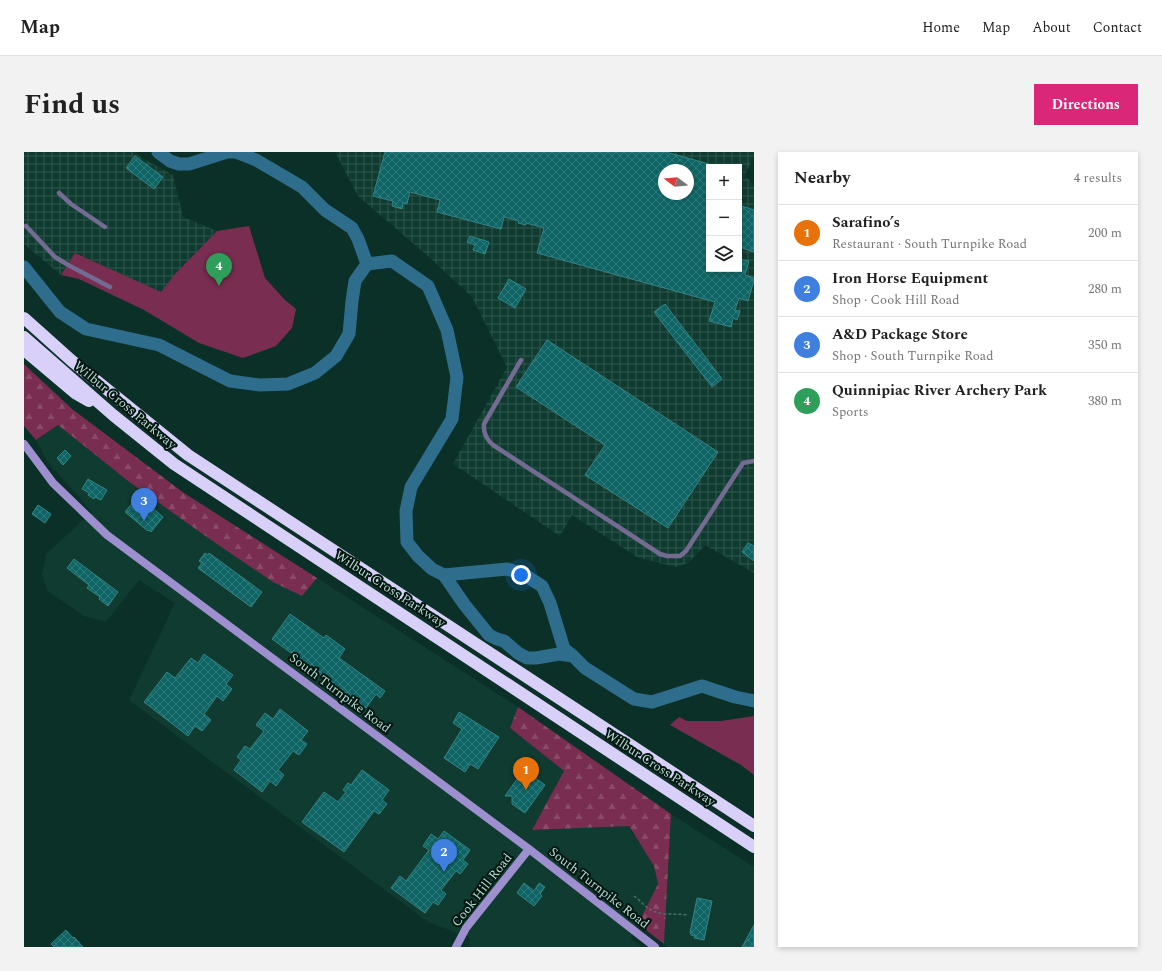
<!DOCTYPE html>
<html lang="en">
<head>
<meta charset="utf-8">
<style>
  body { margin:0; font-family:Spectral,serif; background:#f2f2f2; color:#222 }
  .controls { position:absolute; right:12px; top:12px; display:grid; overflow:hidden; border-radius:0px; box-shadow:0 2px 6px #0003 }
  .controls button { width:36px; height:36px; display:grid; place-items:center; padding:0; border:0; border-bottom:1px solid #e0e0e0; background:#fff; color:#222; font:20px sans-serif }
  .compass { position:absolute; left:634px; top:12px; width:36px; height:36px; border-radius:50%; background:#fff; box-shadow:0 2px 6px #0003; rotate:286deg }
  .you { position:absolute; left:497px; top:423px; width:14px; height:14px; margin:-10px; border:3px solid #fff; border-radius:50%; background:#1a73e8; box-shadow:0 0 0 6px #1a73e833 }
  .badge { display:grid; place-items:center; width:26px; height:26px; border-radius:50%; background:#db2777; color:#fff; font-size:13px; font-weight:700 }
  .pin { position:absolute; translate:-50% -33px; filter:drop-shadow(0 1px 2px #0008) }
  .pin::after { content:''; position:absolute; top:21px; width:14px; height:12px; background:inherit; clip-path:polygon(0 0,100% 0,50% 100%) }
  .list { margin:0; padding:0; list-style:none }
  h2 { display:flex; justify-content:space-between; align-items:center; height:52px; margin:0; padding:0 16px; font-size:17px }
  h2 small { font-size:13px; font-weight:400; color:#767676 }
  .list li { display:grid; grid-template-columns:26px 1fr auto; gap:12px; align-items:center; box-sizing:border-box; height:56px; padding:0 16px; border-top:1px solid #e0e0e0 }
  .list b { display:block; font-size:15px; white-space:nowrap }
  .list p { margin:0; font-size:13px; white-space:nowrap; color:#767676 }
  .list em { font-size:13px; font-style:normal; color:#767676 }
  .icon { flex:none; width:22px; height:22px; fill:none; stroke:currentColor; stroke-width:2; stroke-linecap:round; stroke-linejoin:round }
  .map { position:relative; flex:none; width:730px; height:795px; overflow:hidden; border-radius:0px }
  header { display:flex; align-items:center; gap:24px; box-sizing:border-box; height:56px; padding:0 20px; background:#fff; border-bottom:1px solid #e0e0e0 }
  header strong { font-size:19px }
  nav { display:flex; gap:22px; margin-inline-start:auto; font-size:14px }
  .intro { display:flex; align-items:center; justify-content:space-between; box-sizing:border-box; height:96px; padding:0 24px }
  h1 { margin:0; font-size:28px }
  .button { padding:10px 18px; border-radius:0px; background:#db2777; color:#fff; font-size:14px; font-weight:700 }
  main { display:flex; gap:24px; padding:0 24px }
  aside { flex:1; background:#fff; border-radius:0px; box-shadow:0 2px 6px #0003 }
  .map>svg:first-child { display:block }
  .built { fill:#0f3b31 }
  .industrial { fill:url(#industrial-grid); fill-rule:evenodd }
  .forest { fill:url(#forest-firs) }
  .park { fill:#792d50 }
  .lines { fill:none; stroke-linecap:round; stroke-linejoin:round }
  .river { stroke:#2f6d8d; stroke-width:13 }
  .building { fill:url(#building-cross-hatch); stroke:#368383; fill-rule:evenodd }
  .path { stroke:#4e7168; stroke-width:1.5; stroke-dasharray:3 2; stroke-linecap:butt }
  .lane { stroke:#746b92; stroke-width:4.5 }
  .secondary { stroke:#9e8fce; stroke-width:8 }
  .highway { stroke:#d8d0f8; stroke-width:12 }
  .labels { text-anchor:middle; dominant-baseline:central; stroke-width:4; stroke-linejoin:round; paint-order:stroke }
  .street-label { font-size:13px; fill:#badad0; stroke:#001711 }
</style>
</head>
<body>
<header>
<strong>Map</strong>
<nav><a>Home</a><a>Map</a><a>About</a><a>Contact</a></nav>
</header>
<div class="intro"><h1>Find us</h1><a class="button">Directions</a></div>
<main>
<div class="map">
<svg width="730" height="795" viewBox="0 0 730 795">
  <defs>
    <pattern id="industrial-grid" width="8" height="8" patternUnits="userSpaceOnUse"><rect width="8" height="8" fill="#0f3b31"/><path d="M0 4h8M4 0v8" fill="none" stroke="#30574e"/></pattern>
    <pattern id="forest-firs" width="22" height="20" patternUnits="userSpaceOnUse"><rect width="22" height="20" fill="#792d50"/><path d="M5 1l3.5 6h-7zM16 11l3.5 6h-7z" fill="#8a4b68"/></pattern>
    <pattern id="building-cross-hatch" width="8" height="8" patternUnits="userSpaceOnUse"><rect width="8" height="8" fill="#0f6565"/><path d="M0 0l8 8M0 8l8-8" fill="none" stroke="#307a7a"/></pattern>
  </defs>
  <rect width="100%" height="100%" fill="#0b3028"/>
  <!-- built -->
  <path class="built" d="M34 273 104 329 190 390 278 444 293 426 494 555 486 576 540 619 509 678 604 674 630 714 634 732 607 787 618 795H444L447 786 404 770 105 548 151 451 115 428 82 470 60 464 24 439 18 424 22 402 68 360 23 309 12 288Z
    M647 662 730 715V795H644L640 792Z"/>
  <!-- industrial -->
  <path class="industrial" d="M0 0H112L115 4 149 23 159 65 193 79 151 122 137 141 51 101 37 123 0 92Z
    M311 0H730V4L721 23 730 34V421L681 393 664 411 652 415 615 406 548 363 536 384 429 312 483 215 448 145 405 105 334 44ZM685 15H715V117H685ZM640 18H664V42H640Z"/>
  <!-- forest -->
  <path class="forest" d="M0 212 48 257 160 341 293 426 278 444 249 430 190 390 104 329 34 273 12 288 0 274Z
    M494 555 647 662 640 792 614 772 634 732 630 714 605 674 508 678 540 619 486 576Z"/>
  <!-- park -->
  <path class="park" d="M225 74 241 126 261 148 272 157 268 176 252 194 219 206 175 191 120 158 55 127 37 123 51 101 137 140 151 122 193 79Z
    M730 564V623L717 613 646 573 655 565 663 569H697Z"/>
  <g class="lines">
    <!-- river -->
    <path class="river" d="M134 0 146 9 155 12H165L203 0H212L232 8 278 35 301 58 328 76 334 87 343 112
      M0 115 36 160 62 177 135 193 206 229 236 233 264 232 291 221 312 204 325 182 328 149 331 129 343 112 368 109 404 134 423 178 433 225 428 267 387 335 382 359 383 390 394 404 408 417 420 423 483 417 499 422 518 434 526 451 540 497 549 504 561 516 610 547 628 550 678 534 711 545 730 549
      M420 423 440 452 465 483 473 487 480 489 494 501 503 506H512L535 502 549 504"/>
  </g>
  <!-- building -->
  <path class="building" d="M361 0H642L685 12V117H715V107L725 109 721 123 730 126V128L724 149 715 146 711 158 716 159 713 168 709 166 707 175 685 169 691 150 513 101 520 76 502 71V73L494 71 495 69 480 65 477 77 413 60 416 48 386 40 383 52 379 51 378 57 368 54 369 49 349 44ZM640 18H664V42H640Z
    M111 4 139 25 130 37 102 16Z
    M715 53 730 58V100L715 95Z
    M446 84 465 90 461 102 449 98 451 93 443 90Z
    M485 127 502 137 491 156 474 146Z
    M641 152 698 227 688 235 630 160Z
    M523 188 694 300 644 376 561 323 581 293 492 235Z
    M41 298 47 304 39 313 33 306Z
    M64 327 83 338 77 348 71 345 70 347 64 343 65 341 58 337Z
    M114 344 139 365 127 380 125 378 124 379 101 360Z
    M14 353 27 362 21 371 8 362Z
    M724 391 730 394V409L718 400Z
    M181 401 184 403 185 401 238 440 227 455 174 416 178 411 175 409Z
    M50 407 94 440 84 454 75 447 76 445 63 436 65 433 43 416Z
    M266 462 300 486 302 483 321 497 315 506 361 539 356 546 352 542 342 556 248 487Z
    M180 502 209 523 202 532 208 537 199 549 193 544 180 562 187 568 178 579 171 574 164 584 120 550 143 520 151 526 167 506 174 511Z
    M256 557 284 579 277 588 283 592 275 603 269 599 254 618 260 623 252 634 246 629 238 640 210 618 217 608 213 605 221 594 226 597 240 579 232 573 241 561 249 567Z
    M435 560 475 585 454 617 446 612 441 620 420 606 438 577 429 571Z
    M338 618 365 638 358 648 363 652 355 662 350 659 320 700 278 670 300 640 314 650 322 640 319 638 324 631 327 633Z
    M504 621 521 633 501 661 488 652V644H481L496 623 500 626Z
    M420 679 446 698 439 708 444 712 436 722 432 719 417 738 422 742 414 753 409 750 401 761 367 736 376 724 382 729 405 698 399 694 407 682 414 687Z
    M500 731 510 739 515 731 521 735 516 742 518 744 510 754 493 741Z
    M673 746 688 749 680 788 670 786 671 784 667 783V782L666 781Z
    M730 773V795H718Z
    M42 778 49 786 50 785 59 795H30L27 792Z"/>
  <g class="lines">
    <!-- path -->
    <path class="path" d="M610 744C616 748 621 755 627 758 637 764 652 761 664 763"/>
    <!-- lane -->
    <path class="lane" d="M35 41 47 52 81 75
      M2 74 31 105 44 113 86 135
      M497 208 460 272C459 281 462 287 469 293L636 402 643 404H656L662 399 719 311 730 309"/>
    <!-- secondary -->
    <path class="secondary" d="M0 292 29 331 83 383 505 697 631 795
      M432 795 442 776 505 697"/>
    <!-- highway -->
    <path class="highway" d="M0 166 48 209 164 303 730 674
      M0 185 89 263 150 312 730 695
      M0 198 51 241 65 249"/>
  </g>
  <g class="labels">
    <!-- street labels -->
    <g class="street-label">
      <text transform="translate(101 253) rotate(40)">Wilbur Cross Parkway</text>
      <text transform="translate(366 437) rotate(33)">Wilbur Cross Parkway</text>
      <text transform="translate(316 541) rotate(37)">South Turnpike Road</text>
      <text transform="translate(636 616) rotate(33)">Wilbur Cross Parkway</text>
      <text transform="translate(575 736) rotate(38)">South Turnpike Road</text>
      <text transform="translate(458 738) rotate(-52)">Cook Hill Road</text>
    </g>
  </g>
</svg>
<div class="controls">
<button>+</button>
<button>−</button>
<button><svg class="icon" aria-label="layers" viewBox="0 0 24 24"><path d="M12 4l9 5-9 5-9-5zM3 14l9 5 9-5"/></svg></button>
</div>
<svg class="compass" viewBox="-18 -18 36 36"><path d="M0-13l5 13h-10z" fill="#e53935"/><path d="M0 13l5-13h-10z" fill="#767676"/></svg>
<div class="you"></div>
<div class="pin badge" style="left:502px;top:638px;background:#e8710a">1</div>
<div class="pin badge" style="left:420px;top:720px;background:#3f7fe0">2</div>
<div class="pin badge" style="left:120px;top:369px;background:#3f7fe0">3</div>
<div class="pin badge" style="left:195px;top:134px;background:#2e9e5b">4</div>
</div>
<aside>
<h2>Nearby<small>4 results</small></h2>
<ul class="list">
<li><span class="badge" style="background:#e8710a">1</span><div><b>Sarafino’s</b><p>Restaurant · South Turnpike Road</p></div><em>200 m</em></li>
<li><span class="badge" style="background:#3f7fe0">2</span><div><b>Iron Horse Equipment</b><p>Shop · Cook Hill Road</p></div><em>280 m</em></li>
<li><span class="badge" style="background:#3f7fe0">3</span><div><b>A&amp;D Package Store</b><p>Shop · South Turnpike Road</p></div><em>350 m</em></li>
<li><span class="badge" style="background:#2e9e5b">4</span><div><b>Quinnipiac River Archery Park</b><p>Sports</p></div><em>380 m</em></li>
</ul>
</aside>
</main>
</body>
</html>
